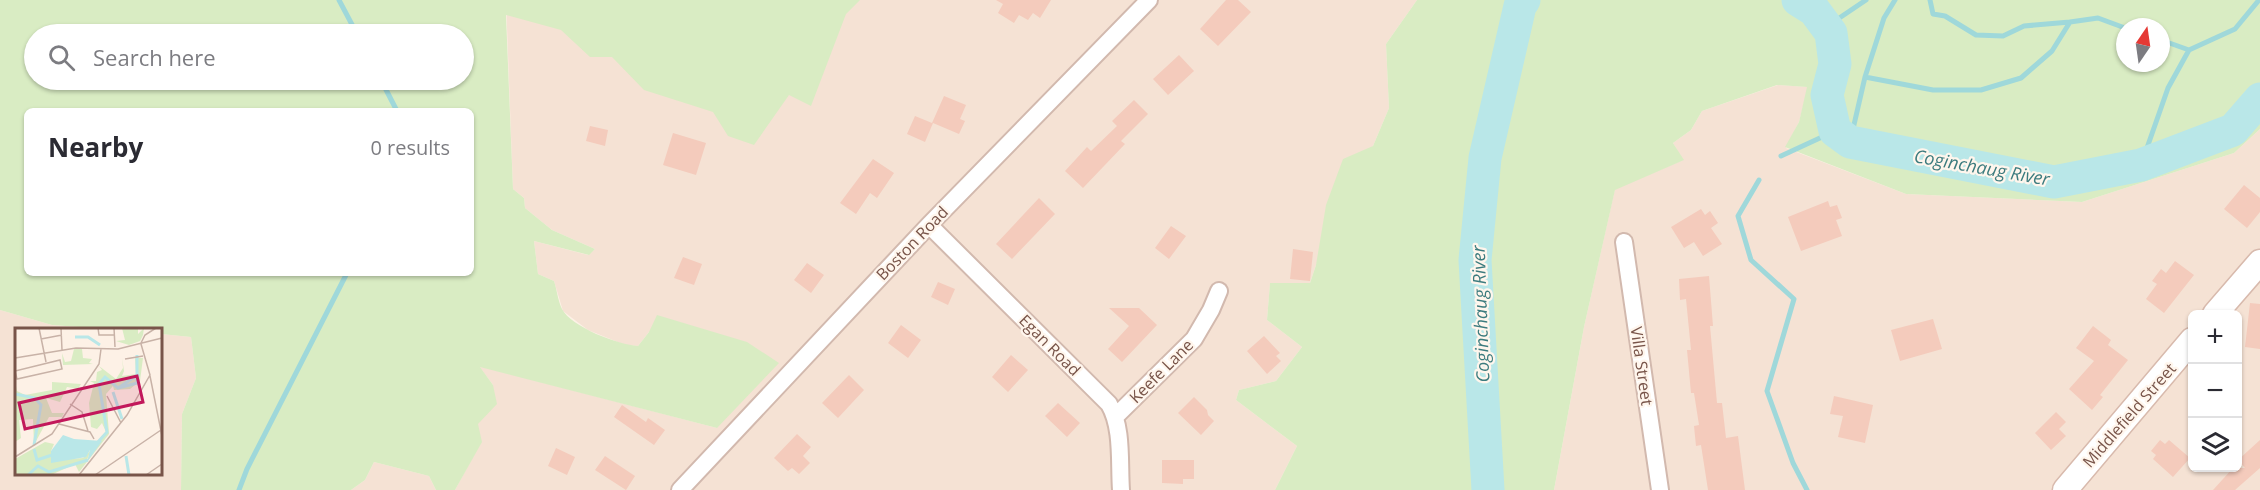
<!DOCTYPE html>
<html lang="en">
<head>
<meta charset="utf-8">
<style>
  body { margin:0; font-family:"Open Sans",sans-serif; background:#f2f2f3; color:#2b2b33 }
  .controls { position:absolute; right:18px; bottom:18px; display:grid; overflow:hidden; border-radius:9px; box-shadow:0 2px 4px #0004 }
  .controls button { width:54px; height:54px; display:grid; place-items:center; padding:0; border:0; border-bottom:2px solid #e1e1e2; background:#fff; color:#2b2b33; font:30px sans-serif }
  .compass { position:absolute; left:2116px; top:18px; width:54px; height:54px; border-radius:50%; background:#fff; box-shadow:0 2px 4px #0004; rotate:13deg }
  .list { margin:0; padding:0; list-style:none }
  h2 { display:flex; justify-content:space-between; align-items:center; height:78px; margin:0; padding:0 24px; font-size:26px }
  h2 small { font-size:20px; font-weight:400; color:#7c7c81 }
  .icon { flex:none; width:33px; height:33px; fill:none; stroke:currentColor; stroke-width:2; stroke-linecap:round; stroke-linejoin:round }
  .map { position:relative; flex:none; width:2260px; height:490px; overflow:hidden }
  .search { position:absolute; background:#fff; box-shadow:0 2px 4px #0004; left:24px; top:24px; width:450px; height:66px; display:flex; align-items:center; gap:15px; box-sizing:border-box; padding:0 21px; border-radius:33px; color:#7c7c81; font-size:22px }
  .panel { position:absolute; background:#fff; box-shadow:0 2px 4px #0004; left:24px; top:108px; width:450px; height:168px; border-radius:9px }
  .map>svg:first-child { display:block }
  .residential { fill:#f5e2d4; fill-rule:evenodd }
  .green { fill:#d9ecc3; fill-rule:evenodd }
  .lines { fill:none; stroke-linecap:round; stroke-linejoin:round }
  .stream { stroke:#9fd8da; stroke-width:5 }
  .river { stroke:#b9e7e8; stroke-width:33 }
  .building { fill:#f4cbbc }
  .minor-casing { stroke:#d2b9ae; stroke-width:20 }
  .secondary-casing { stroke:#d8baad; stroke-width:27 }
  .minor { stroke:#fff; stroke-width:16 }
  .secondary { stroke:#fff; stroke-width:24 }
  .labels { text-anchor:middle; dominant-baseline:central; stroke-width:4.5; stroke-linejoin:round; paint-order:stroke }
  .street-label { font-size:16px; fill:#785449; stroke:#fff6ed }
  .water-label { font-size:18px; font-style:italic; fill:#3c7b7e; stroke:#fff6ed }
  .inset-river { fill:none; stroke:#b9e7e8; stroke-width:3 }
  .inset-road { fill:none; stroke:#c8b2a7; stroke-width:1.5 }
  .view { fill:#c2185b; fill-opacity:0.15; stroke:#c2185b; stroke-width:3 }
  .inset-edge { fill:none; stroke:#785449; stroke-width:3 }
</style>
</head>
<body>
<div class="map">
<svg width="2260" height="490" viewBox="0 0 2260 490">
  <rect width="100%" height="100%" fill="#fdf1e6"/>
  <!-- residential -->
  <path class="residential" d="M506 0H1417L1386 44 1389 108 1373 146 1316 265 1310 283 1270 284 1267 320 1302 347 1276 381 1239 390 1236 400 1297 446 1275 490H455L481 442 477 424 493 385 479 366 717 428 649 332 638 346 625 345 588 330 563 311 554 281 538 274 534 241 588 255 595 249 552 230 525 208 524 198 513 189Z
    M1778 85 1808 87 1799 122 1786 148 1906 194 2082 202 2234 153 2260 129V490H1554L1584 327 1615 189 1683 160 1673 143 1691 130 1702 111ZM2192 314H2238V468H2192Z
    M0 310 52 325 106 329 16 330V474H160L161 334 191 337 196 378 182 414 181 490H0Z
    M374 462 429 476 436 490H351L365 480Z"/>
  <!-- green -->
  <path class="green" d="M0 0H860L846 14 811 106 789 95 754 145 728 136 713 112 644 90 612 57H590L561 30 506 15 513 189 524 198 525 208 552 230 595 249 589 255 534 241 538 274 554 281C557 290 558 301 562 309 571 327 619 345 638 346L649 332 657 315 747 342 779 363 717 428 480 367 493 385 497 404 478 424 482 442 455 490H436L429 476 374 462 365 480 351 490H181L182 414 196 378 191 337 161 334 160 330 106 329 52 325 0 310ZM464 34V80H34V34ZM27 111H471V273H27Z
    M1417 0H2260V129L2234 153 2082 202 1906 194 1785 147 1799 122 1807 87 1777 85 1702 111 1691 130 1673 143 1684 160 1615 190 1584 327 1554 490H1275L1297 446 1236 400 1239 390 1276 381 1302 347 1267 320 1270 283H1310L1316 265 1326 205 1343 159 1373 146 1389 108 1386 44ZM2125 27H2161V63H2125Z"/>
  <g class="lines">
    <!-- stream -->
    <path class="stream" d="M339 0 357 34
      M1930 0 1933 14 1945 16 1976 35 2003 36 2024 26 2070 22
      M1826 27 1866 0
      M2161 40 2189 50 2235 29 2259 0
      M1865 77 1884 18 1895 0
      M381 80 397 111
      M1850 142 1865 77 1933 90H1981L2021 78 2052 51 2070 22 2098 18 2125 28
      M1781 156 1835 131
      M2141 165 2168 88 2189 50
      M1759 180 1738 216 1751 260 1794 299 1767 391 1793 463 1807 490
      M239 490 247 469 347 273"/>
    <!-- river -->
    <path class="river" d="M1798 0 1814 10 1831 33 1835 64 1827 95 1835 131 1850 142 2054 182 2141 165 2233 130 2260 99
      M1488 490 1475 260 1485 158 1520 6 1524 0"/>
  </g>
  <!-- building -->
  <path class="building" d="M996 0H1051L1040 18 1033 13 1028 20 1019 15 1014 23 998 13 1003 4Z
    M1226 0H1238L1251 12 1218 46 1200 29Z
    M1179 55 1194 71 1168 95 1153 79Z
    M944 96 966 105 960 119 965 121 959 134 933 123 925 142 907 134 915 116 932 123Z
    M1134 100 1148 114 1121 141 1125 144 1083 188 1065 171 1087 147 1091 151 1117 126 1112 121Z
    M590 126 608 130 605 146 586 141Z
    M673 133 706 143 696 175 663 165Z
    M873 159 894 173 877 198 870 193 856 214 840 203Z
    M2244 185 2260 198V212L2247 228 2224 209Z
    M1039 198 1055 214 1012 259 996 244Z
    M1828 201 1830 207 1837 205 1842 218 1836 220 1842 236 1801 251 1788 217Z
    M1701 209 1705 215 1710 211 1718 223 1711 228 1722 244 1703 256 1694 242 1684 248 1671 227Z
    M1171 226 1186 236 1169 259 1155 248Z
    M1293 249 1313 252 1310 281 1290 279Z
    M683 257 702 264 694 285 674 278Z
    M2175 261 2194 275 2164 313 2146 299 2157 284 2152 281 2161 269 2166 273Z
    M807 263 824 275 811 293 794 280Z
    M1709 276 1713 326H1710L1717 403H1722L1726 438 1738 436 1745 490H1708L1701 445 1696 446 1694 426 1699 425 1694 393H1691L1687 350H1691L1686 299 1680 300 1679 279Z
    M938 282 955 289 948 305 931 297Z
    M2250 303 2260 304V349L2245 347Z
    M1109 308H1139L1157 325 1122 362 1108 349 1129 326Z
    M1933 319 1942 349 1900 361 1891 330Z
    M901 325 921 340 908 358 888 343Z
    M2093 326 2111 340 2108 345 2128 360 2100 395 2103 397 2092 410 2069 389 2094 361 2076 348Z
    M1264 336 1280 353 1276 356 1281 361 1267 374 1247 351Z
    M1011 355 1028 370 1008 392 992 377Z
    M849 375 864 390 838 418 822 403Z
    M1834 396 1873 405 1865 443 1838 437 1843 416 1830 414Z
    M1194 397 1207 410 1208 415 1214 421 1201 435 1178 413Z
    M1058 403 1080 423 1067 437 1045 416Z
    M622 405 646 422 648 418 665 430 654 445 614 417Z
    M2056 412 2066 422 2059 429 2066 436 2051 450 2035 433Z
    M797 434 811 447 803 456 810 463 799 474 792 468 788 471 774 458Z
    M2160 440 2165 444 2169 440 2190 458 2173 477 2153 459 2156 455 2151 451Z
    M2260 440V468L2235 490H2213L2233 468H2245L2238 460Z
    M556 448 575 457 567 475 548 466Z
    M605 456 635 476 626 490 595 470Z
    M1162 460H1194V479H1183V484L1162 483Z"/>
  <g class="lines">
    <!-- minor casing -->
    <g class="minor-casing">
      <path id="minor" d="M929 225 1109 404C1123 428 1119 462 1121 490
        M1624 242 1660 490
        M1116 416 1194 339 1211 310 1219 291
        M680 490 929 225 1149 0"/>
    </g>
    <!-- secondary casing -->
    <g class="secondary-casing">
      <path id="secondary" d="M2215 314 2260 262
        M2065 490 2192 340"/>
    </g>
    <!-- minor -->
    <use href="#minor" class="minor"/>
    <!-- secondary -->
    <use href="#secondary" class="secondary"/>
  </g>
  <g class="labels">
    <!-- street labels -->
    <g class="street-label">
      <text transform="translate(912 243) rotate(-46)">Boston Road</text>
      <text transform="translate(1050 345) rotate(45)">Egan Road</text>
      <text transform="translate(1642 366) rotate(82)">Villa Street</text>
      <text transform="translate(1161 371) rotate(-45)">Keefe Lane</text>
      <text transform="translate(2129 415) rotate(-49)">Middlefield Street</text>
    </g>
    <!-- water labels -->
    <g class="water-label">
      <text transform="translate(1982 167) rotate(10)">Coginchaug River</text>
      <text transform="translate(1480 314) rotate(-92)">Coginchaug River</text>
    </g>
  </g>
  <!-- overview -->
  <g transform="translate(15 328)">
    <rect width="147" height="147" fill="#fdf1e6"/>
    <path d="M107 0H123V6L129 0 128 7 125 13 114 17 101 13 110 12ZM59 21H67L68 30 77 31 74 35 78 36 48 37 47 25 50 34 56 33ZM107 30 109 43 107 48 121 46 120 30H128L125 53 115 61 99 62 98 58 91 66 94 106 64 144 60 136 36 147H0V131L30 114 39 116 36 123 41 132 68 130 76 122 71 134 91 104 87 95 82 101 76 99 74 75 79 55 75 53H81L82 44 87 42 84 38 101 51 108 40ZM0 53 2 63 10 67 37 62V54L66 56 63 61 52 59 45 74 31 70 37 85H49L47 89H34L19 117 18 91 4 92 6 110 0 114Z" fill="#d9ecc3"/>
    <path d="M48 107 59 111 87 113 72 134 75 122 71 129 36 135V123Z" fill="#b9e7e8"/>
    <path class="inset-river" d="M60 9H73L85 17M103 60 124 46M98 64 107 91M0 66 20 70 26 77 19 117M82 115 92 104 84 56 90 49 103 60 122 55V27M19 121 22 132 37 127M111 128 114 147M13 147 23 138 34 144 73 132"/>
    <path class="inset-road" d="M24 0 31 34M46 0 47 22M83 0 84 7H100M99 0 100 19M26 11 47 7M126 15 130 7 141 0M0 30 61 20 103 21 147 10M110 31 128 28M45 32 47 41 2 51 0 43ZM135 48 147 108M92 68 106 95M55 76 67 84 73 103M44 96 75 104 79 111M0 129 37 106 84 36 86 21M64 147 112 87 135 47 126 16M80 147 146 102M131 147 147 136"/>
    <path class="view" d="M122 48 128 74 10 101 4 75Z"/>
    <rect width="147" height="147" class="inset-edge"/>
  </g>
</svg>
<div class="controls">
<button>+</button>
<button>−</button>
<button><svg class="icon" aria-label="layers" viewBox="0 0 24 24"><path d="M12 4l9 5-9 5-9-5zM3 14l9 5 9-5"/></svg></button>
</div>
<svg class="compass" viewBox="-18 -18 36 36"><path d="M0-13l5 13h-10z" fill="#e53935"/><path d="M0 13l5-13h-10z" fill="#7c7c81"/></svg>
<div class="search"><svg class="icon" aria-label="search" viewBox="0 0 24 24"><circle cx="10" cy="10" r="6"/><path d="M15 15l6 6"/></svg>Search here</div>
<section class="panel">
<h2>Nearby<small>0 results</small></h2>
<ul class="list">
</ul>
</section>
</div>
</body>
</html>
